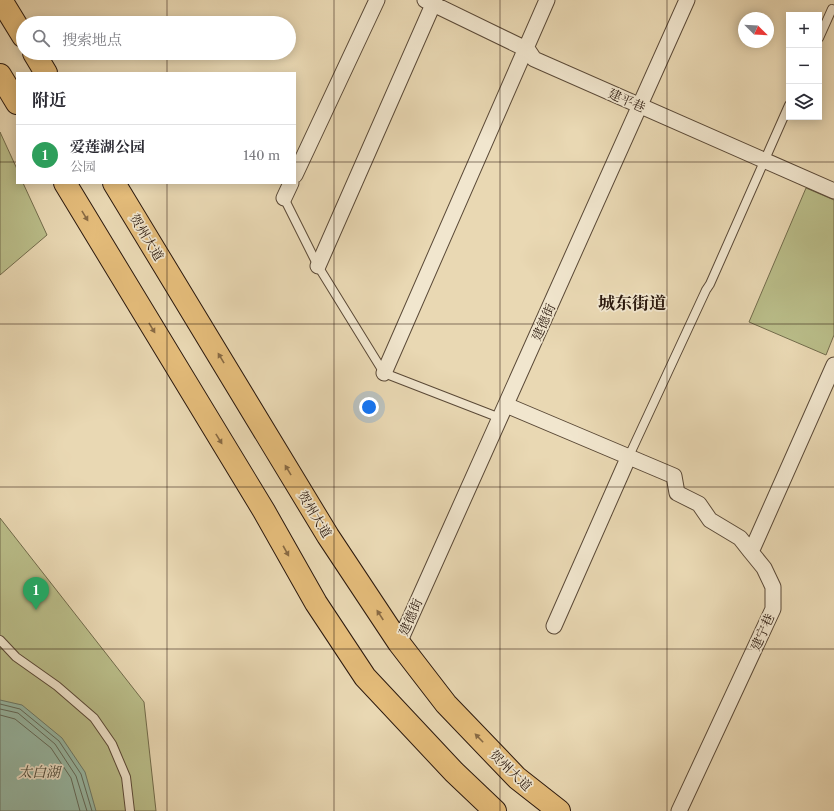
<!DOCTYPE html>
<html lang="zh">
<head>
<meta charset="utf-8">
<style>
  body { margin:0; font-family:"Libre Caslon Text","Noto Serif SC",serif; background:#f2f2f3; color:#2b2b33 }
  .controls { position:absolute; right:12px; top:12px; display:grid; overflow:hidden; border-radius:0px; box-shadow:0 2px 10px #0003 }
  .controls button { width:36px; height:36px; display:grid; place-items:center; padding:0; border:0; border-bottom:1px solid #e1e1e2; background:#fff; color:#2b2b33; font:20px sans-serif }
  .compass { position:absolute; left:738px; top:12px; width:36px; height:36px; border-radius:50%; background:#fff; box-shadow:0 2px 10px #0003; rotate:114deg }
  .you { position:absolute; left:369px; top:407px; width:14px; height:14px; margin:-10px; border:3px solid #fff; border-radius:50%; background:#1a73e8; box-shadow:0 0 0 6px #1a73e833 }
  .badge { display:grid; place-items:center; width:26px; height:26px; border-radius:50%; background:#8f2418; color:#fff; font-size:13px; font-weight:700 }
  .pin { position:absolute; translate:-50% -33px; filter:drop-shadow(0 1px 2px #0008) }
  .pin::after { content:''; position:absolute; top:21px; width:14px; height:12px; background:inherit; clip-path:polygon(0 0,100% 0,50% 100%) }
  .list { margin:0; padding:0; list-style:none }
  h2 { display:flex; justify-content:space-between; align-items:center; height:52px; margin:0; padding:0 16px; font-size:17px }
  h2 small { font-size:13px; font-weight:400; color:#7c7c81 }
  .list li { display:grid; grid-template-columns:26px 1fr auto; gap:12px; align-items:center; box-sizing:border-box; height:60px; padding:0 16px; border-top:1px solid #e1e1e2 }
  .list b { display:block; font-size:15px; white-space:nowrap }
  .list p { margin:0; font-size:13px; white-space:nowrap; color:#7c7c81 }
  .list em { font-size:13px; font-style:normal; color:#7c7c81 }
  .icon { flex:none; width:22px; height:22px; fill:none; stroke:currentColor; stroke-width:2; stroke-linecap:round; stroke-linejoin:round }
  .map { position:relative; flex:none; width:834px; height:811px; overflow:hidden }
  .search { position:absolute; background:#fff; box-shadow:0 2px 10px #0003; left:16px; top:16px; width:280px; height:44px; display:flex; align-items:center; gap:10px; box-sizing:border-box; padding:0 14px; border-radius:22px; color:#7c7c81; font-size:15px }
  .panel { position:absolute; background:#fff; box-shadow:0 2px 10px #0003; left:16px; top:72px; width:280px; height:112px; border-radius:0px }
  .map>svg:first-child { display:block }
  .green { fill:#babe8a; stroke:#726c4c }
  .water { fill:#98bba8; stroke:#6c7a6a }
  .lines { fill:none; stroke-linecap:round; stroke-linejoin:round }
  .shore { stroke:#626a5b; stroke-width:1 }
  .service-casing { stroke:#5a4937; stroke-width:10 }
  .minor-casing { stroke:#5a4937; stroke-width:17 }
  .primary-casing { stroke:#2b190e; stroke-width:24 }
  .service { stroke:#f1e6ce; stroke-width:8 }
  .minor { stroke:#f1e6ce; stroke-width:15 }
  .primary { stroke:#e4bc7a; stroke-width:22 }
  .oneway { fill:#886a44 }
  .grid { fill:none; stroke:#2b190e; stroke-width:1; stroke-opacity:0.55 }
  .labels { text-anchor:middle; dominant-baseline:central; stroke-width:3.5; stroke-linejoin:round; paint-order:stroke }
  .street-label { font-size:13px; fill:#2b190e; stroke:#f1e6ce }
  .water-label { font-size:14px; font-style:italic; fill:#4c4a3c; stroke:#f1e6ce }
  .district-label { font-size:17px; font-weight:bold; fill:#2b190e; stroke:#f1e6ce }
</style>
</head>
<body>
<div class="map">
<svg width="834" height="811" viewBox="0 0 834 811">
  <rect width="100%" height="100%" fill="#e9d8b3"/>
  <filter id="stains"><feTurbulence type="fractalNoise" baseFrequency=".005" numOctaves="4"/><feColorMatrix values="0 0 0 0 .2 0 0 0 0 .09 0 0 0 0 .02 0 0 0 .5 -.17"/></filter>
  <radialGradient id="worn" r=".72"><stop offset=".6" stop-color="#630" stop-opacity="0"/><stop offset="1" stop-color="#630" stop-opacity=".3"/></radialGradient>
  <!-- green -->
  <path class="green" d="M0 132 17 169V183H23L47 235 0 275Z
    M806 188 834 200V335L826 355 749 322Z
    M0 518 144 702 156 811H0Z"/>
  <!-- water -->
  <path class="water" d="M0 700 22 705 62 738 85 772 96 811H0Z"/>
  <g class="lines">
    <!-- shore -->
    <path class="shore" d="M0 704 20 709 59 741 81 774 92 811
      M0 709 18 713 55 744 76 776 87 811
      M0 715 15 719 51 748 71 778 80 811"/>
    <!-- service casing -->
    <g class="service-casing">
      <path id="service" d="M819 38 832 9
        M284 198 318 266 384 373 500 418
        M629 456 706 290 710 284 789 105
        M0 640 16 657 57 686 94 718 112 744 126 777 130 811"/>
    </g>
    <!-- minor casing -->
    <g class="minor-casing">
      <path id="minor" d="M425 0 528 50 534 59 834 191
        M295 175 377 0
        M284 198 291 183
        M318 266 435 0
        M384 373 547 0
        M506 405 674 476 677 493 699 504 710 520 740 538 751 552
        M554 626 629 456
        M399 643 687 0
        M679 811 773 609V587L764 568 751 552 834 365"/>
    </g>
    <!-- primary casing -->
    <g class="primary-casing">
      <path id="primary" d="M1 0 23 36
        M34 53 46 73
        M0 75 17 103
        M65 183 264 511 316 603 365 677 454 772 495 811
        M114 183 328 536 399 643 446 704 517 778 559 811"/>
    </g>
    <!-- service -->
    <use href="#service" class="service"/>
    <!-- minor -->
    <use href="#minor" class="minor"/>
    <!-- primary -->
    <use href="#primary" class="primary"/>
  </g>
  <!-- one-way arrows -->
  <defs><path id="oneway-solid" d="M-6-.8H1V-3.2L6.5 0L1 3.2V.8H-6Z"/></defs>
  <g class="oneway">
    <use href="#oneway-solid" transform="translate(85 216) rotate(59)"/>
    <use href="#oneway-solid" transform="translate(152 328) rotate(59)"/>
    <use href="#oneway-solid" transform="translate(221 358) rotate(-121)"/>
    <use href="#oneway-solid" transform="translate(219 439) rotate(58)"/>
    <use href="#oneway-solid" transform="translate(288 470) rotate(-121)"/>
    <use href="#oneway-solid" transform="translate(286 551) rotate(61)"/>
    <use href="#oneway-solid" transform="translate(380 615) rotate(-123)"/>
    <use href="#oneway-solid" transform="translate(479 738) rotate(-134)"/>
  </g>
  <!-- grid -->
  <path class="grid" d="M167 0V23M334 0V811M500 0V811M667 0V811M167 53V73M0 162H17M295 162H834M167 183V811M0 324H834M0 487H834M0 649H834"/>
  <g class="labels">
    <!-- street labels -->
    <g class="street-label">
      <text transform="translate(627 100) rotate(24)">建平巷</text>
      <text transform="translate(147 237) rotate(59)">贺州大道</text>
      <text transform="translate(543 322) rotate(-66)">建德街</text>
      <text transform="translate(315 514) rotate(59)">贺州大道</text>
      <text transform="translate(410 617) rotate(-66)">建德街</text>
      <text transform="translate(762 632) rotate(-66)">建宁巷</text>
      <text transform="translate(511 770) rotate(44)">贺州大道</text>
    </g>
    <!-- water labels -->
    <g class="water-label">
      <text x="39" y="772">太白湖</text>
    </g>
    <!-- district labels -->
    <g class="district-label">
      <text x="632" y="303">城东街道</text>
    </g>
  </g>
  <rect width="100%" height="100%" filter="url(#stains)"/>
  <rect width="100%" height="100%" fill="url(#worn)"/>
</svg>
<div class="controls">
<button>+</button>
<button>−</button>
<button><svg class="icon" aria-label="layers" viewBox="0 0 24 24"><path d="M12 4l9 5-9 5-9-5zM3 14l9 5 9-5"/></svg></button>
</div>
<svg class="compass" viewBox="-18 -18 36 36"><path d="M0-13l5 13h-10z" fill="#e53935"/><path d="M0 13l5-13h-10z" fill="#7c7c81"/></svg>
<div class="you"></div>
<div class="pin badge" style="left:36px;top:610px;background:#2e9e5b">1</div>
<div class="search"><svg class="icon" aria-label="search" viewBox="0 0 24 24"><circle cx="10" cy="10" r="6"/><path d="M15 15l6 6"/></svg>搜索地点</div>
<section class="panel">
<h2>附近<small></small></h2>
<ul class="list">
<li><span class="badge" style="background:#2e9e5b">1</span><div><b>爱莲湖公园</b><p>公园</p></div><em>140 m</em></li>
</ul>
</section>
</div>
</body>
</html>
